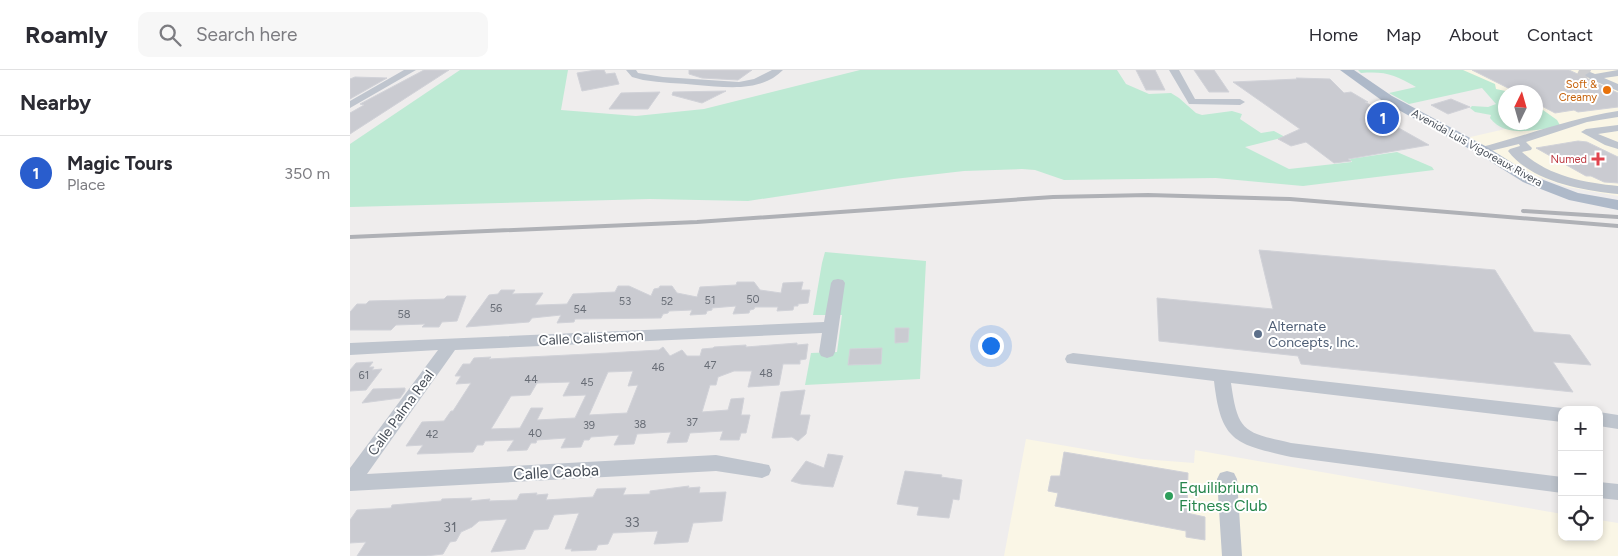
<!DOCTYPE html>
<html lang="en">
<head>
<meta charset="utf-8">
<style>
  body { margin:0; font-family:Figtree,sans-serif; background:#f7f7f7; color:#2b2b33 }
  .controls { position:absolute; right:15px; bottom:15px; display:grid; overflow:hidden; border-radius:10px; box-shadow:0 2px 8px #0003 }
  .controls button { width:45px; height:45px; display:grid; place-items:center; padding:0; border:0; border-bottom:1px solid #e1e1e2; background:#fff; color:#2b2b33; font:25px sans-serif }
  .compass { position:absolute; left:1148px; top:15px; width:45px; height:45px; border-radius:50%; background:#fff; box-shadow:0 2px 8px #0003; rotate:5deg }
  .you { position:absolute; left:640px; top:275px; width:18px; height:18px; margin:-12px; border:4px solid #fff; border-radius:50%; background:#1a73e8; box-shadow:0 0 0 8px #1a73e833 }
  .badge { display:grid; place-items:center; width:32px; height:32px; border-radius:50%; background:#295dcd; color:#fff; font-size:16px; font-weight:700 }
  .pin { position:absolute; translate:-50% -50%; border:2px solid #fff; box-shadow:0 1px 5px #0006 }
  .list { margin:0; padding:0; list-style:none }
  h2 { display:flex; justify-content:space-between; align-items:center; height:65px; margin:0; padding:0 20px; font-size:21px }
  h2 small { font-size:16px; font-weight:400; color:#7c7c81 }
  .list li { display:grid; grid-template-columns:32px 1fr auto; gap:15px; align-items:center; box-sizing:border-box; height:75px; padding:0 20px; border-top:1px solid #e1e1e2 }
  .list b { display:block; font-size:19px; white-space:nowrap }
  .list p { margin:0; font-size:16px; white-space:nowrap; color:#7c7c81 }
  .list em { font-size:16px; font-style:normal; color:#7c7c81 }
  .icon { flex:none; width:28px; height:28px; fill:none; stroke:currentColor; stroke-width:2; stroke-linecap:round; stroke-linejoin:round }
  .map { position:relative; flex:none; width:1268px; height:486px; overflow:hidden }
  header { display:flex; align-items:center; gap:30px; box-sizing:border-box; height:70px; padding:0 25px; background:#fff; border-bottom:1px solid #e1e1e2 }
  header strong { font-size:24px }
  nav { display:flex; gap:28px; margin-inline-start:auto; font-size:18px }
  .search { width:350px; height:45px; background:#f7f7f7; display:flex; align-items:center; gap:12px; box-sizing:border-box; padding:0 18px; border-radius:10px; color:#7c7c81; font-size:19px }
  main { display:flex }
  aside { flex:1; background:#fff }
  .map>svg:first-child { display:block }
  .commercial { fill:#faf6e6 }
  .green { fill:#beead4; fill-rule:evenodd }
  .building { fill:#cacbd1; stroke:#d1d2d8; fill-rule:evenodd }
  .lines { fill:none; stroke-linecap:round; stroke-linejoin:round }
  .minor-tunnel { stroke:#cdcdcf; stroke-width:11; stroke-dasharray:11 5; stroke-linecap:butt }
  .minor { fill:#bfc5ce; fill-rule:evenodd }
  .major { fill:#aeb9c9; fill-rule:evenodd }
  .rail { stroke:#afb1b6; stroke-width:4 }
  .food-dot { fill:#e8710a; stroke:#fff; stroke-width:2 }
  .health-dot { fill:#e0444e; stroke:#fff; stroke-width:2 }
  .service-dot { fill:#5c6f8a; stroke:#fff; stroke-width:2 }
  .leisure-dot { fill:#2e9e5b; stroke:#fff; stroke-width:2 }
  .labels { text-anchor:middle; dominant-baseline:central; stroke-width:4; stroke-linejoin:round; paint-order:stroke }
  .far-food-label { font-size:11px; fill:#c56008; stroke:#fff; text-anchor:end }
  .far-street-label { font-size:11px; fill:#474e58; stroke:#fff }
  .far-health-label { font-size:11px; fill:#be3a42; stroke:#fff; text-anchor:end }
  .number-label { font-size:11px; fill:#686d76 }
  .service-label { font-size:14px; fill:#4e5e75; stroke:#fff; text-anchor:start }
  .street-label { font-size:14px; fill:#474e58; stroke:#fff }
  .near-number-label { font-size:14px; fill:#686d76 }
  .near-street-label { font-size:16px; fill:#474e58; stroke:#fff }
  .near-leisure-label { font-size:16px; fill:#27864d; stroke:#fff; text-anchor:start }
</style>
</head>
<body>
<header>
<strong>Roamly</strong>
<div class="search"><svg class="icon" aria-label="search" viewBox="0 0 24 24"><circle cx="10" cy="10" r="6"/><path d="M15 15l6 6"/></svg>Search here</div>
<nav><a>Home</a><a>Map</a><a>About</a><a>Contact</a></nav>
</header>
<main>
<aside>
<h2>Nearby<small></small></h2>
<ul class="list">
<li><span class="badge">1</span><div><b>Magic Tours</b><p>Place</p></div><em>350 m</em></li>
</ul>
</aside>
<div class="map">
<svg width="1268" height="486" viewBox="0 0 1268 486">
  <rect width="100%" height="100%" fill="#efeded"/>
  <!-- commercial -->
  <path class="commercial" d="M1109 0H1268V126L1217 117 1186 106 1116 68 1186 52V22L1155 24Z
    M676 369 792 389 844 393 845 380 1212 444V467H1249V450L1268 453V486H654Z"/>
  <!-- green -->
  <path class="green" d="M110 0H218L211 40 286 46 354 39 510 0H767L776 14 799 24 821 23 829 28 846 43 852 45 882 41 892 44 890 49 911 63 924 61 935 67 895 77 939 99 1002 92 1000 89 1047 82 1082 97 1084 100 953 116 866 108 714 110 685 100 672 99 614 101 544 109 398 131 300 129 0 137V74Z
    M1008 0H1113L1145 14 1146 19 1160 22H1156V52H1186V35L1207 50 1211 57C1189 58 1157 70 1140 48L1141 45 1125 42 1120 38 1122 36 1138 37 1146 34 1132 18 1059 34 1039 23 1066 17C1045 5 1036 1 1011 3Z
    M475 182 576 191 570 309 455 315 461 283 487 282 492 245H463L472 193ZM532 278 531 294 498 295 500 279Z"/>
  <!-- building -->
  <path class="building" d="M74 0H99L0 64V43L14 35 10 34Z
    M246 0H254L256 4 265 3 269 14 232 21 227 3Z
    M339 0H402L388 10 352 8 339 4Z
    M786 0H805L815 20H796Z
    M844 0H864L879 22H859Z
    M1122 0H1219L1268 23V37L1228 42 1224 40 1205 43 1186 33V22H1166Z
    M5 7 37 8 0 29V9Z
    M946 8 980 9 994 23 1001 22 1018 32H1015L1047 50 1038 52 1079 75 998 89 1001 91 984 93 956 72 941 76 928 69 950 59 883 12 947 9Z
    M376 21 352 33 322 25 323 22Z
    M310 22 298 39H259L271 23Z
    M1101 29 1120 37 1098 44 1081 35Z
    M1228 71 1237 72 1268 87V113L1254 112 1241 106H1236L1186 78Z
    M909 180 1145 200 1184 262 1220 265 1241 295 1203 292 1223 322 951 294 948 286 809 271 807 228 923 239Z
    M387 212H404L410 220 431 223 433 213 453 212 451 220H460L458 233 448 234V236H444L443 240 427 241 428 237H405L404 239 400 240 399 243 383 244 386 236 362 238V240L357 241 356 244 340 245 342 240 319 241 318 243 313 244 311 248 225 249 224 252 207 253 211 245 182 248 179 252 116 257 139 225 148 224 151 220H165L162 224 193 223 185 235H190L217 234 223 224 265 222 268 216H279L301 226 304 219 309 218 310 216H322L327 223 347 227 350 217 386 215Z
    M97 226H116L107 251 92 252 89 257H72L75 254 46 255 41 260H0V242L7 234H16L19 231 94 229Z
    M545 258H559L558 272 545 273Z
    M447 273V275L458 274 456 289 450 290V294H433L429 315 398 317 402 301H384L368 307 366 315H360L352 342 378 340 381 329 394 328 391 345H400L396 363H391L389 370H370L373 361 340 363 337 372 317 373 321 362 287 364 284 374 264 375 269 365 241 367 239 370H234L231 377 211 378 216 368 187 370 186 373H181L177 380 157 381 164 370 135 371 133 375H127L123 382 67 384 73 375 56 376 72 352 94 351 101 341H103L121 313 106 314 111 306H105L113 294H120L124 288 141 287 139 289 258 283 309 280 313 277 320 286 332 280 337 286H350L352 279 363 278 364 277 396 275V277ZM283 301 278 316 288 315 277 343 239 345 258 302ZM220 312 213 326 236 325 225 348 187 350 193 338H181L170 358 141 359 161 326 180 325 187 313Z
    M532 278 531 294 498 295 500 279Z
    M23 292 19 297H24L22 300 32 299 16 320 0 321V300L6 293Z
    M55 318V321L50 328 12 333 23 319Z
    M455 320 450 345H460L456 364 448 371 442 367 422 368 431 322Z
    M714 382 838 403 837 443 855 447V470L836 467V461L705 436 708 423 698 421 701 406H710Z
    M478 384 493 386 483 417 451 414 441 411 456 391 474 398Z
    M555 401 592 405 591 407 612 410 609 430 603 429 599 448 567 445 569 437 547 434Z
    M339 416 338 418 350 417 349 423 376 422 372 451 343 453 338 472 304 474 308 461 263 463 258 474 248 475 246 480 221 481 222 479H215L229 443 204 445 198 459 184 460 175 479 141 482 157 449 129 451 122 457 111 462 106 471 100 472 93 484 76 486H7L16 472 0 473V450L7 440 41 438 42 435 91 431 92 429 122 428 120 431 140 429 139 431 167 430 170 424 187 423 186 425 198 424 196 430 243 427 247 419 276 418 273 425 300 424V421Z"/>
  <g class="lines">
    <!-- minor-tunnel -->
    <path class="minor-tunnel" d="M1229 0 1240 5"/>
    <!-- minor -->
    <path class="minor" d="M54 0H66L0 38V31Z
      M276 0H286L288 3 313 7 389 12 404 9 422 0H433C410 23 376 17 347 15 329 13 311 13 293 10L282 7Z
      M819 0H829L845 29H890L895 32 890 35 839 34Z
      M1268 0V6L1254 8 1268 14V21L1240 9 1235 5 1240 2 1245 4Z
      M1268 41V47L1237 52 1176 72 1182 78 1181 80 1172 82C1198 106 1235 113 1268 116V124C1232 120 1182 112 1158 81L1160 79 1170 76 1169 74 1132 83 1126 80 1128 78C1176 66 1220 48 1268 41Z
      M1268 55V61L1248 64 1268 72V79L1255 75 1231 62 1236 59Z
      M488 209 493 210 495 213 485 282 483 286 477 288 471 286 469 282 472 263 105 280 17 404 366 385 419 395 421 400 419 405 412 408 366 401 0 421V398L88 280 0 285V273L474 252 481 213 483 210Z
      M723 283 1212 338 1217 340H1212V352L881 313C888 363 894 362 941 373L1212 407V423L941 387C885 374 871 372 864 311L717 293 715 289 717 285Z
      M1249 342 1268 345V359L1249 356Z
      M877 401 884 403 887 409 892 486H872L867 409 870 403Z
      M1249 412 1268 414V430L1249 428Z"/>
    <!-- major -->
    <path class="major" d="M990 0H1004L1042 26 1137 77 1183 106 1228 123 1268 130V140L1219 130 1173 112 1127 83 1034 32Z"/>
    <!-- rail -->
    <path class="rail" d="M1173 141 1268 147
      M0 167 347 152 703 127 798 125 940 129 1268 156"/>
  </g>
  <!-- markers -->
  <circle class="food-dot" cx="1257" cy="20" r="5"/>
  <path class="health-dot" d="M1245.5 81.5h5v5h5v5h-5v5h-5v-5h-5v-5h5z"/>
  <circle class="service-dot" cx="908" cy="264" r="5"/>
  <circle class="leisure-dot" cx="819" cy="426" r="5"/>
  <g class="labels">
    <!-- far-food labels -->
    <g class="far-food-label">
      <text x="1247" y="14">Soft &amp;<tspan x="1247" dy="13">Creamy</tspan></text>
    </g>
    <!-- far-street labels -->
    <g class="far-street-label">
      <text transform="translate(1127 78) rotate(29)">Avenida Luis Vigoreaux Rivera</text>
    </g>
    <!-- far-health labels -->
    <g class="far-health-label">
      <text x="1237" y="89">Numed</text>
    </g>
    <!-- number labels -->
    <g class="number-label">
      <text x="403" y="229">50</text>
      <text x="360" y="230">51</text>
      <text x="275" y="231">53</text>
      <text x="317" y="231">52</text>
      <text x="146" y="238">56</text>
      <text x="230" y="239">54</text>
      <text x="54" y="244">58</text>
      <text x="360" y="295">47</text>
      <text x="308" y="297">46</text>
      <text x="416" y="303">48</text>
      <text x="14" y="305">61</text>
      <text x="181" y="309">44</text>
      <text x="237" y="312">45</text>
      <text x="342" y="352">37</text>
      <text x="290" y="354">38</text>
      <text x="239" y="355">39</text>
      <text x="185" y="363">40</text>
      <text x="82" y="364">42</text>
    </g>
    <!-- service labels -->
    <g class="service-label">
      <text x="918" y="256">Alternate<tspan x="918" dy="16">Concepts, Inc.</tspan></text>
    </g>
    <!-- street labels -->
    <g class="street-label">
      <text transform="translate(241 268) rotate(-3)">Calle Calistemon</text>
      <text transform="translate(51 343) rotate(-54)">Calle Palma Real</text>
    </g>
    <!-- near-number labels -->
    <g class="near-number-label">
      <text x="282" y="452">33</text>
      <text x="100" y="457">31</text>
    </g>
    <!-- near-street labels -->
    <g class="near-street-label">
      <text transform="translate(206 402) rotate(-3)">Calle Caoba</text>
    </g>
    <!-- near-leisure labels -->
    <g class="near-leisure-label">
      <text x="829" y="417">Equilibrium<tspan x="829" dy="18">Fitness Club</tspan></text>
    </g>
  </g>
</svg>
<div class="controls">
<button>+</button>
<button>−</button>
<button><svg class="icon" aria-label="locate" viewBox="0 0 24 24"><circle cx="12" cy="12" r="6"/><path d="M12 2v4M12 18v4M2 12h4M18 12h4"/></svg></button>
</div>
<svg class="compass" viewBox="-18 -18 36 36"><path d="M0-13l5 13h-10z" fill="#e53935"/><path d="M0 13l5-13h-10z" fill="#7c7c81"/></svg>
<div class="you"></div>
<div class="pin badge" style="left:1033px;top:48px">1</div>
</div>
</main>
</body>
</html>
